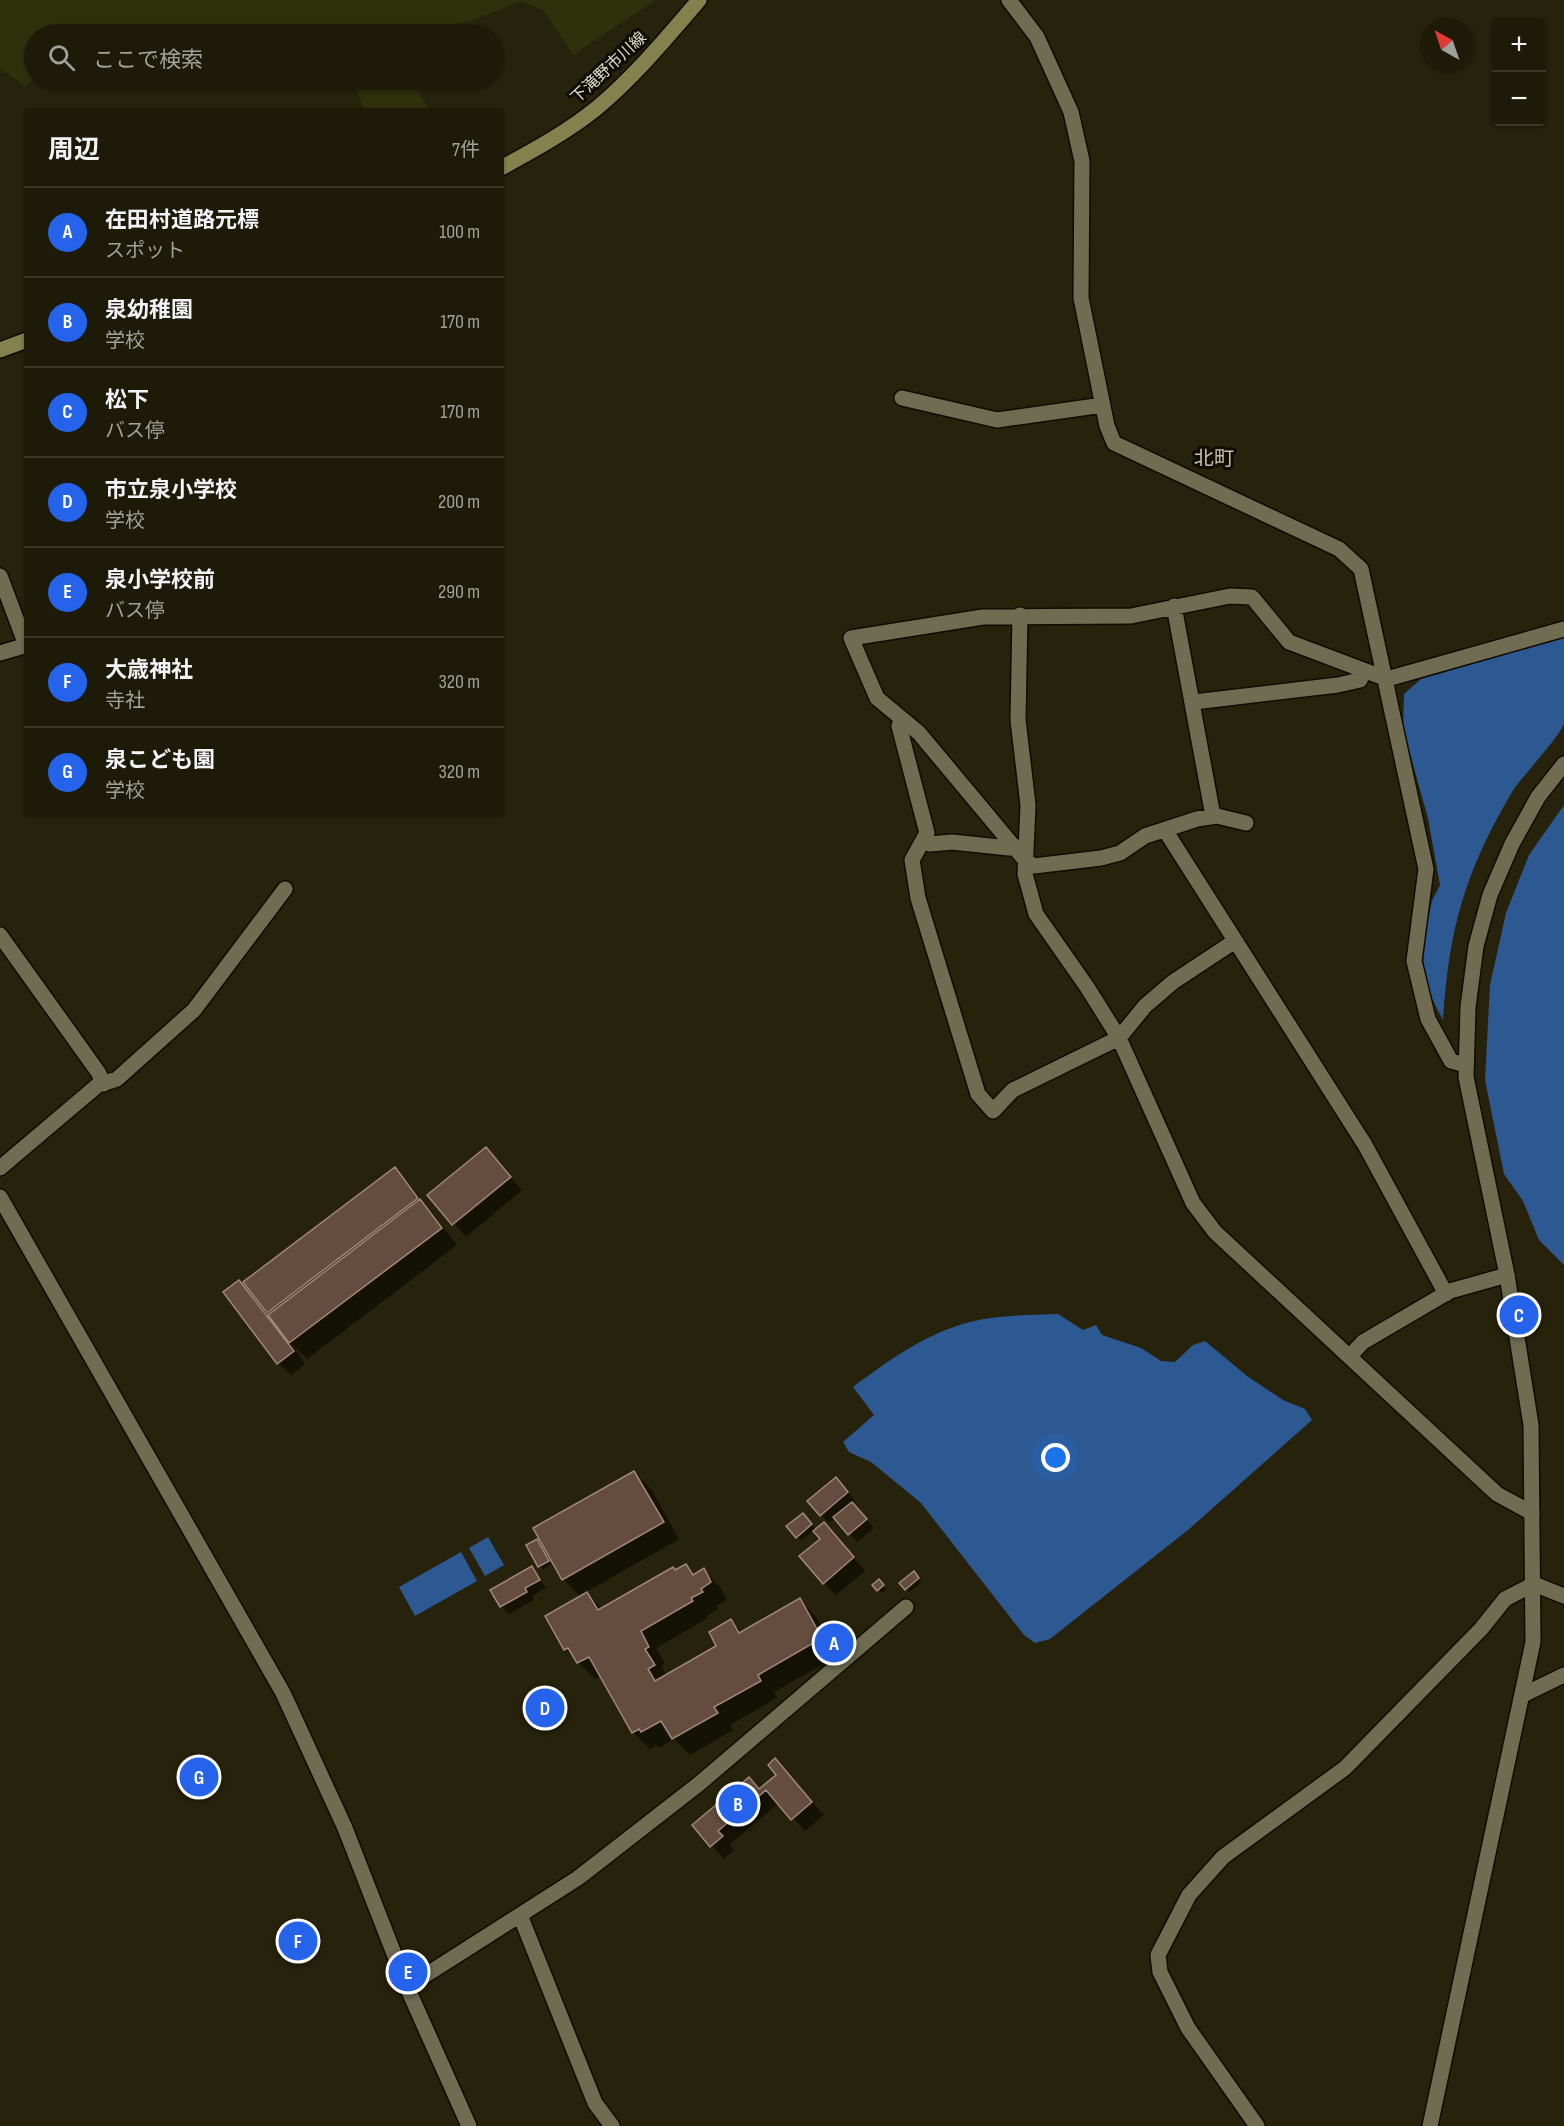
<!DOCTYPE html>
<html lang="ja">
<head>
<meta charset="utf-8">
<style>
  body { margin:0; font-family:"Sofia Sans Condensed","Noto Sans JP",sans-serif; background:#2a2716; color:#f1f3f6 }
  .controls { position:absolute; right:18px; top:18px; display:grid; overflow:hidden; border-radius:6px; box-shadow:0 2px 4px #0004 }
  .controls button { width:54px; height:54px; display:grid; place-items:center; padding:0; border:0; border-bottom:2px solid #3b3829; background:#1d1a08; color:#f1f3f6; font:30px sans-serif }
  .compass { position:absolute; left:1420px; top:18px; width:54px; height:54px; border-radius:50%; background:#1d1a08; box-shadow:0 2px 4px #0004; rotate:320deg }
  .you { position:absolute; left:1056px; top:1458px; width:21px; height:21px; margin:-15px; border:4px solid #fff; border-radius:50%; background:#1a73e8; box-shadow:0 0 0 9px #1a73e833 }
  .badge { display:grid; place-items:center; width:39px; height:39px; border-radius:50%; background:#2563eb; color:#fff; font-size:20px; font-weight:700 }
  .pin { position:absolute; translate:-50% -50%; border:3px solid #fff; box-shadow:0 2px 6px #0006 }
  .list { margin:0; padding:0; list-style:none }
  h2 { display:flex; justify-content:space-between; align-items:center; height:78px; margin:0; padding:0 24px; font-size:26px }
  h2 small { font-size:20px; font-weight:400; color:#a0a19c }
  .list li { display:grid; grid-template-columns:39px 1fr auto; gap:18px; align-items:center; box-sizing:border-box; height:90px; padding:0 24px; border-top:2px solid #3b3829 }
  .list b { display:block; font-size:22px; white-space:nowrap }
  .list p { margin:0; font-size:20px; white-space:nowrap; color:#a0a19c }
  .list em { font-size:20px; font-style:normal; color:#a0a19c }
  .icon { flex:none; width:33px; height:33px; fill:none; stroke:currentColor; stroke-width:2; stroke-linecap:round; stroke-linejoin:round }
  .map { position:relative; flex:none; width:1564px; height:2126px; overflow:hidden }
  .search { position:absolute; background:#1d1a08; box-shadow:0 2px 4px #0004; left:24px; top:24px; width:480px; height:66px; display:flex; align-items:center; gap:15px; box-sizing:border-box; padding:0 21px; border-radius:33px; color:#a0a19c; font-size:22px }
  .panel { position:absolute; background:#1d1a08; box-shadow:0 2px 4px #0004; left:24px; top:108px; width:480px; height:708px; border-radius:6px }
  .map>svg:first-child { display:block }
  .green { fill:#2f310c }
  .water { fill:#2d5992 }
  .shadow { fill:#0007 }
  .building { fill:#644d3e; stroke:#a18878; stroke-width:1.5 }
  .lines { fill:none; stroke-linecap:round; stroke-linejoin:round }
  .minor-casing { stroke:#100b00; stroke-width:18 }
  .tertiary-casing { stroke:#100b00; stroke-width:18 }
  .secondary-casing { stroke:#100b00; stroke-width:18 }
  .minor { stroke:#706c52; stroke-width:15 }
  .tertiary { stroke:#706c52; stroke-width:15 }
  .secondary { stroke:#83814e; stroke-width:15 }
  .labels { text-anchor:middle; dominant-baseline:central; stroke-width:6; stroke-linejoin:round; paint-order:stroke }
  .street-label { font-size:16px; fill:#e0ded0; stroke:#0e0c04 }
  .quarter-label { font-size:20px; fill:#c8c3a7; stroke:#0e0c04 }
</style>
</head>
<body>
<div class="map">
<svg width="1564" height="2126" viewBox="0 0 1564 2126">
  <rect width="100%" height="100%" fill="#27220b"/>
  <!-- green -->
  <path class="green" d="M0 0H656L573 55 543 10 520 1 474 20 412 34H271V25L180 28 178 34H34V79L25 86 0 69Z
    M103 80H155L144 89 117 88Z
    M351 80H411L430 111H364L355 83Z"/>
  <!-- water -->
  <path class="water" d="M1564 637C1564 655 1564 709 1564 723 1560 737 1522 776 1512 792 1465 872 1449 928 1443 1020L1426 987 1422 946 1432 901 1440 885 1428 818 1403 729 1404 694 1421 679Z
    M1564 805V1265L1539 1240 1523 1201 1504 1174 1485 1080 1490 985 1506 913 1529 855Z
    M1058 1314 1083 1330 1096 1325 1102 1335 1141 1348 1161 1361 1175 1362 1193 1345 1205 1341 1247 1376 1283 1400 1305 1409 1312 1420 1188 1530 1050 1639 1035 1643 1024 1635 921 1503 871 1462 849 1452 843 1442 874 1415 853 1387C892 1358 930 1330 979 1320 1004 1315 1033 1315 1058 1314Z
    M488 1537 504 1565 485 1576 469 1548Z
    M461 1552 477 1581 415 1616 399 1587Z"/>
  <!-- shadow -->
  <path class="shadow" d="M486 1149 522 1190 466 1237 429 1195Z
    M395 1169 411 1186 457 1245 307 1359 292 1344 305 1364 291 1375 278 1363 239 1282 252 1295Z
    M634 1472 651 1489 679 1539 586 1592 602 1609 686 1566 695 1575 703 1570 720 1587 727 1600 716 1606 718 1609 707 1616 708 1618 656 1648 665 1664 661 1666 667 1676 718 1646 731 1621 743 1633 800 1600 816 1617 838 1656 774 1692 777 1698 730 1725 733 1730 690 1755 674 1739 659 1748 656 1745 650 1749 633 1732 601 1676 595 1679 565 1649 581 1597 563 1579Z
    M844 1487 855 1501 852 1504 874 1528 857 1542 836 1517 829 1523 821 1515Z
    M806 1518 816 1530 824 1524 865 1571 836 1595 824 1583 822 1539 814 1530 801 1541 788 1527Z
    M536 1541 551 1565 543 1569 539 1566Z
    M532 1568 546 1588 532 1596 534 1600 509 1614 501 1606Z
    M914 1573 922 1582 909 1592 901 1584Z
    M879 1581 887 1589 882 1593 874 1585Z
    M775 1760 824 1815 805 1831 779 1803 730 1844 734 1850 724 1859 694 1825 760 1790 778 1775Z"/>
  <!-- building -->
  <path class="building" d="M486 1147 511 1177 452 1225 427 1195Z
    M395 1167 418 1198 267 1313 243 1282Z
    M420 1199 442 1228 289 1343 268 1315Z
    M239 1280 294 1351 277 1364 223 1292Z
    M634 1471 664 1522 562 1580 533 1528Z
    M836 1477 848 1492 820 1516 807 1501Z
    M852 1502 867 1519 848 1535 833 1517Z
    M803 1513 812 1524 796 1538 786 1526Z
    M824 1522 854 1557 823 1584 799 1556 820 1539 813 1531Z
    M537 1539 549 1561 538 1567 526 1545Z
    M686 1564 693 1575 704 1568 711 1582 701 1589 703 1592 691 1598 693 1601 641 1631 649 1647 645 1649 655 1665 648 1669 655 1681 716 1646 709 1632 731 1619 739 1633 800 1598 822 1638 758 1675 761 1681 714 1707 718 1713 672 1739 661 1721 641 1732 639 1729 632 1733 589 1657 577 1663 568 1648 564 1650 545 1616 587 1592 598 1610 673 1567 675 1570Z
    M532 1566 540 1580 525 1588 527 1592 500 1607 490 1590Z
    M914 1571 919 1578 905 1590 899 1583Z
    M879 1579 884 1585 877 1591 872 1585Z
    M775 1758 812 1802 791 1820 766 1790 718 1831 723 1836 710 1847 692 1825 749 1777 759 1789 776 1775 768 1765Z"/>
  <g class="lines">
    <!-- minor casing -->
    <g class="minor-casing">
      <path id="minor" d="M1009 0 1037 37 1071 112 1082 161 1081 298 1107 426 1114 443 1339 549 1361 569 1426 869 1414 961 1428 1019 1451 1061 1466 1065
        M902 398 997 420 1103 405
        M0 576 26 645
        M1174 606 1213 816
        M1020 615 1018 720 1028 805 1025 874 1036 914 1087 987 1119 1038 1193 1203 1215 1232 1497 1494 1532 1513
        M0 653 27 645
        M1194 702 1338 685 1360 680 1363 672
        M903 720 899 726 927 833 912 860 918 898 978 1094 993 1111 1013 1090 1119 1038 1145 1006 1173 982 1235 941
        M1246 823 1217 816 1197 819 1145 836 1120 853 1101 858 1034 866 1025 860 919 733 877 698 851 638 983 617 1131 616 1230 596 1252 597 1289 642 1387 679 1564 629
        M1165 830 1365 1145 1446 1294
        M923 841 930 844 952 842 1009 848 1013 845
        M0 935 98 1072 104 1084
        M0 1168 98 1085 117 1079 194 1010 285 889
        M1350 1356 1363 1342 1450 1291 1507 1275
        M1523 1695 1564 1675
        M520 1915 595 2103 612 2126
        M407 1987 578 1878 700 1783 906 1607
        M1257 2126 1188 2028 1160 1972 1158 1955 1189 1895 1223 1857 1345 1768 1481 1629 1505 1599 1534 1584 1564 1596"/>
    </g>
    <!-- tertiary casing -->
    <g class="tertiary-casing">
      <path id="tertiary" d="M0 1197 283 1693 345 1828 407 1987 469 2126
        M1430 2126 1533 1642 1531 1425 1507 1275 1466 1077 1468 1007 1476 946 1490 895 1512 844 1538 797 1564 764"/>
    </g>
    <!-- secondary casing -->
    <g class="secondary-casing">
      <path id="secondary" d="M501 168C534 150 569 131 598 107 636 75 667 37 699 0
        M0 350 27 340"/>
    </g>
    <!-- minor -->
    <use href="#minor" class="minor"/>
    <!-- tertiary -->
    <use href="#tertiary" class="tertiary"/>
    <!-- secondary -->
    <use href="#secondary" class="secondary"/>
  </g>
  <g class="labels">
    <!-- street labels -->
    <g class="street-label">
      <text transform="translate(609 68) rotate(-43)">下滝野市川線</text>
    </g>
    <!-- quarter labels -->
    <g class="quarter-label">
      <text x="1214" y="459">北町</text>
    </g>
  </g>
</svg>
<div class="controls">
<button>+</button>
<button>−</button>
</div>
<svg class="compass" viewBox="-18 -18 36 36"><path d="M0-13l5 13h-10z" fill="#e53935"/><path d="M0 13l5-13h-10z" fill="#a0a19c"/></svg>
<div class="you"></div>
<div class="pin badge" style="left:834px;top:1643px">A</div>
<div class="pin badge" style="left:738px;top:1804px">B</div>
<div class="pin badge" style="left:1519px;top:1315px">C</div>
<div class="pin badge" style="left:545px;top:1708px">D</div>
<div class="pin badge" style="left:408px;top:1972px">E</div>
<div class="pin badge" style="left:298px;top:1941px">F</div>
<div class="pin badge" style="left:199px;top:1777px">G</div>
<div class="search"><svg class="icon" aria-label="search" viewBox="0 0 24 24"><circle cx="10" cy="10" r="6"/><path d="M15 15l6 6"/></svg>ここで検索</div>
<section class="panel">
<h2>周辺<small>7件</small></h2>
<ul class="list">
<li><span class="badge">A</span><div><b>在田村道路元標</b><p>スポット</p></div><em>100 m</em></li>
<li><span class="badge">B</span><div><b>泉幼稚園</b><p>学校</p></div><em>170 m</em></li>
<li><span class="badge">C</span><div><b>松下</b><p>バス停</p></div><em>170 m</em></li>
<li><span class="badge">D</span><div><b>市立泉小学校</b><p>学校</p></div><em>200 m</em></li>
<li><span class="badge">E</span><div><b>泉小学校前</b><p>バス停</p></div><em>290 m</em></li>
<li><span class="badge">F</span><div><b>大歳神社</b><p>寺社</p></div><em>320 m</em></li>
<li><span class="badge">G</span><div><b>泉こども園</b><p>学校</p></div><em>320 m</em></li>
</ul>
</section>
</div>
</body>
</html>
